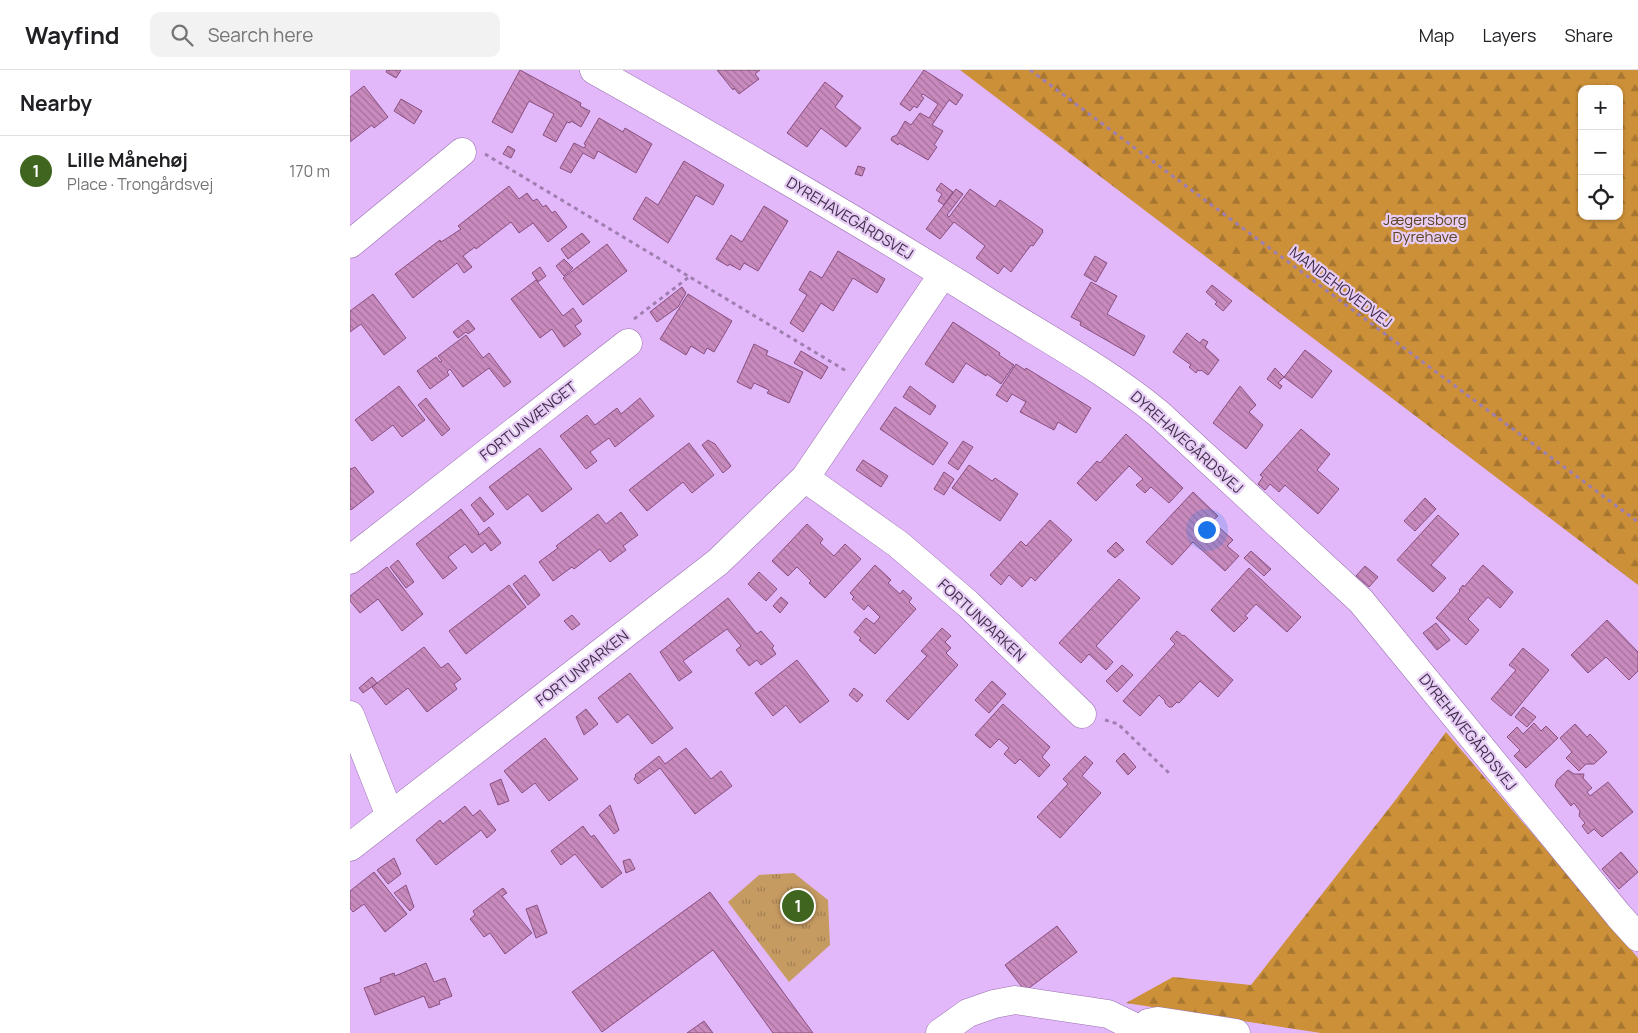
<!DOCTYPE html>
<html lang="en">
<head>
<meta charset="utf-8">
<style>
  body { margin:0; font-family:Manrope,sans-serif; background:#f2f2f2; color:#202124 }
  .controls { position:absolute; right:15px; top:15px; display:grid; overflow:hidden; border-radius:10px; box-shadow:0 1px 4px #0004 }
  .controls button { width:45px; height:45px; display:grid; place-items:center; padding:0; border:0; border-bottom:1px solid #e0e0e0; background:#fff; color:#202124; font:25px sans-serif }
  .you { position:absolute; left:856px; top:459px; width:18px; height:18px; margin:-12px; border:4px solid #fff; border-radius:50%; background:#1a73e8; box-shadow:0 0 0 8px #1a73e833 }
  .badge { display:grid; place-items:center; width:32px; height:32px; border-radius:50%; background:#3f651e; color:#fff; font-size:16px; font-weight:700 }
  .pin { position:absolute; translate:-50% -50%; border:2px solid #fff; box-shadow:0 1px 5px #0006 }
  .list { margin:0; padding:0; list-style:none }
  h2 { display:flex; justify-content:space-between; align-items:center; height:65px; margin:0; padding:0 20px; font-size:21px }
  h2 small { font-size:16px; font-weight:400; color:#757577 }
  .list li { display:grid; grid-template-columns:32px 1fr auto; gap:15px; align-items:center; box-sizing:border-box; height:70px; padding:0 20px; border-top:1px solid #e0e0e0 }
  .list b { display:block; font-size:19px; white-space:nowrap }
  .list p { margin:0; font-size:16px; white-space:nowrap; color:#757577 }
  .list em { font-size:16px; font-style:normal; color:#757577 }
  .icon { flex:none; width:28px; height:28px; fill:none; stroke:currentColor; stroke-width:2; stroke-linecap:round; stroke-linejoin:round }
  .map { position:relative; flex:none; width:1288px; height:963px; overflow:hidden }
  header { display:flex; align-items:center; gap:30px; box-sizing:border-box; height:70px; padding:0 25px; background:#fff; border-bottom:1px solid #e0e0e0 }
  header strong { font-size:24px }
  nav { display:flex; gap:28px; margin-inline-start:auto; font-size:18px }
  .search { width:350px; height:45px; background:#f2f2f2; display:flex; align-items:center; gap:12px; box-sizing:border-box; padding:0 18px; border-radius:10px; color:#757577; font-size:19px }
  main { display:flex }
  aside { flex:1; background:#fff }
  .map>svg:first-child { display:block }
  .grass { fill:url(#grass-tufts) }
  .forest { fill:url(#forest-firs); fill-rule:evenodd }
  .building { fill:url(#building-back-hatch); stroke:#884f7f }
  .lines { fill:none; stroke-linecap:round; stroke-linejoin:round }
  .minor-casing { stroke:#9971af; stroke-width:29 }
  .path { stroke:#9f7fb1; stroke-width:3; stroke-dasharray:4 4; stroke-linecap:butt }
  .minor { stroke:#fff; stroke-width:28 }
  .labels { text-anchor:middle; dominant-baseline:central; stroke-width:4.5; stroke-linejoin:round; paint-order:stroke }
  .street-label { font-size:15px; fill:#3f2e48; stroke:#e7cdf6 }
  .park-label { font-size:15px; fill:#5f4521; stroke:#e7cdf6 }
</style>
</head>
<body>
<header>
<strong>Wayfind</strong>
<div class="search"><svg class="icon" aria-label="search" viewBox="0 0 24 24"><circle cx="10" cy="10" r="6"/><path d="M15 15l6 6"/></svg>Search here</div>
<nav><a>Map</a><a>Layers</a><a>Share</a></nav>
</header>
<main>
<aside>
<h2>Nearby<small></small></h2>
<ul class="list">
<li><span class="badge">1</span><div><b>Lille Månehøj</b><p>Place · Trongårdsvej</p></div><em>170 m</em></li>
</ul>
</aside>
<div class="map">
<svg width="1288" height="963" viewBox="0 0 1288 963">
  <defs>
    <pattern id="grass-tufts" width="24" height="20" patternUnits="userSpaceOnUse" patternTransform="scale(1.25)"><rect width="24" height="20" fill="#c69b62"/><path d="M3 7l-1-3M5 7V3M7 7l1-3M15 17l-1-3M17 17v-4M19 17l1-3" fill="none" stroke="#a27f53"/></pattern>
    <pattern id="forest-firs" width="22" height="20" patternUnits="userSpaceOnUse" patternTransform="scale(1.25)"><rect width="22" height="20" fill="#cc9038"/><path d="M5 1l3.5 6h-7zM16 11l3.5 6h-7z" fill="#a77631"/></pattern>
    <pattern id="building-back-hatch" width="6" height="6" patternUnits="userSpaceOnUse" patternTransform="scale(1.25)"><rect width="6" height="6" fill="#c98abe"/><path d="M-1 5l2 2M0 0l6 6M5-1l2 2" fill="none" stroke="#a5719c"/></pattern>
  </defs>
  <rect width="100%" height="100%" fill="#e3b8fb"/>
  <!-- grass -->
  <path class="grass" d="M444 803 478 830 480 875 439 912 378 832 409 805Z"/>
  <!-- forest -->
  <path class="forest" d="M610 0H1288V515ZM1232 19H1269V146H1232Z
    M1096 662 1288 888V963H971L776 933 823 907 901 915 1047 728Z"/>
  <!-- building -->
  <path class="building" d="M37 0H51L46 8 36 2Z
    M170 0 231 33 230 36 240 41 231 57 221 51 220 53 217 52 206 72 193 65 204 44 179 31 162 63 142 52Z
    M367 0H410L405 4 409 9 389 24 384 18 383 20Z
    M574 0 613 25 606 35 599 30 582 55 593 61 584 75 587 77 578 90 549 73 548 75 541 70 542 67 547 65 555 51 561 55 570 43 579 48 588 34 573 24 571 26 574 28 567 38 564 36 560 41 550 34Z
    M475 12 493 26 485 37 511 58 496 77 471 58 457 77 437 63Z
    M14 16 38 47 24 58 22 55 0 72V27Z
    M51 29 72 41 64 54 44 41Z
    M249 48 273 62 275 58 302 74 286 103 248 81 244 89 233 83 221 103 210 98 224 73 234 78 236 75 234 74Z
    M158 76 165 80 161 88 153 84Z
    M334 91 374 115 363 135 346 125 318 173 283 149 296 127 308 135Z
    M508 96 515 98 512 106 505 104Z
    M591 113 603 122 594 135 588 131 592 124 586 120Z
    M159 116 169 129 177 123 183 131 187 129 193 137 196 135 202 143 205 141 217 157 198 172 183 153 169 163 161 152 126 179 125 177 113 186 122 197 114 203 107 193 63 228 45 204 90 170 91 172 99 167 111 159 108 156Z
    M606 119 613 124 597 145 599 147 620 119 645 137 650 130 693 160 692 161 693 162 683 176 681 175 661 202 654 196 648 204 626 188 635 176 604 152 590 169 576 159Z
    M414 136 438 151 408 201 394 193 390 200 379 194 378 196 366 189 381 165 392 172Z
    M232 163 240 172 218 189 211 179Z
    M257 174 277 201 233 235 213 208Z
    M488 181 535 209 527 223 503 208 483 241 471 233 453 262 440 253 457 225 449 220 460 201 472 208Z
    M745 186 757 193 746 212 734 205Z
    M214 189 223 198 214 206 206 196Z
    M190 197 196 206 188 212 182 203Z
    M186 210 213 246 223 238 232 251 225 256 231 264 214 277 202 259 190 268 161 229Z
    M741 212 767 226 757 244 795 266 784 286 730 255 731 252 721 247Z
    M862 215 882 231 873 241 865 234 867 232 856 222Z
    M332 217 336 223 328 237 307 252 300 242Z
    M23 224 56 268 34 285 11 254 0 262V241Z
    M338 224 382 251 364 282 357 278 354 284 341 276 336 285 310 269Z
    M118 250 125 259 118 264 116 262 108 268 103 262Z
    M603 252 650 283 649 285 664 295 651 314 637 304 636 306 616 293 603 313 575 294Z
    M837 263 850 273 853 269 858 272 855 277 869 290 858 305 851 300 850 301 848 300 846 303 839 297 841 295 823 282Z
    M116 265 133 288 139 283 161 312 154 317 139 298 113 317 100 299 97 302 99 305 80 319 67 301 86 287 90 292 92 291 88 286Z
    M404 274 418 281 416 285 453 302 439 333 417 323 419 320 404 313 401 319 387 312Z
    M955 280 982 301 962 328 934 307Z
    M451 281 478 297 471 309 444 293Z
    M666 294 675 300 676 298 741 338 726 363 708 352 704 360 670 342 676 332 662 324 657 332 646 325Z
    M925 298 934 307 928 313 932 316 930 319 917 309Z
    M49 316 75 350 52 367 43 355 22 371 5 350Z
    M560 316 586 336 580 345 553 327Z
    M890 316 906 335 899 342 913 355 896 379 863 353Z
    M76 328 100 359 92 366 68 335Z
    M290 328 304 346 265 377 259 368 240 382 247 391 236 399 210 366 237 345 245 355 267 338 271 344Z
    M545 337 598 373 583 395 530 359Z
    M951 359 980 384 967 400 989 419 968 444 935 415 929 422 920 414 915 420 908 414 913 407 910 405Z
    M776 364 833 418 819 433 801 417 795 423 786 415 793 409 779 396 746 431 727 413 747 391 750 393Z
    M358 370 365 374 381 396 373 403 352 375Z
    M613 371 623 377 608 400 598 393Z
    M339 373 364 405 342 423 333 412 297 441 279 420Z
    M190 378 222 419 192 442 178 424 157 440 139 417Z
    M513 390 538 406 531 417 506 400Z
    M619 395 642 411 645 408 668 424 650 451 602 418Z
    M5 397 24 422 1 440 0 438V398L1 399Z
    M594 402 604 409 594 425 584 419Z
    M843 422 868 446 862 451 883 470 877 476 889 486 875 501 843 472 822 495 796 472Z
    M130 427 144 444 134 452 121 435Z
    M1075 428 1086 439 1065 461 1054 451Z
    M111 439 129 463 128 464 129 465 139 457 151 473 141 481 135 473 122 483 115 474 98 487 107 498 93 509 66 474Z
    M271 442 288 465 273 476 276 480 260 492 250 479 224 499 222 497 203 511 189 492 208 478 206 476 248 444 256 454Z
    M1088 445 1109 464 1081 495 1096 508 1083 522 1047 490Z
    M700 450 722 470 685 511 681 507 672 517 659 505 651 515 640 505 671 471 676 476Z
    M457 454 473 469 470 473 484 486 495 474 511 489 475 528 459 513 461 511 447 497 438 506 422 491Z
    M766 472 774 480 765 488 757 481Z
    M901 481 921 499 914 506 894 488Z
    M48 490 64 512 56 518 40 497Z
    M525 495 541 510 538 513 550 524 553 520 562 528 559 532 566 539 525 584 509 570 511 568 504 562 516 548 524 554 530 547 518 535 514 540 502 529 504 527 500 523Z
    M1133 495 1163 522 1150 538 1138 527 1118 549 1129 560 1116 575 1086 548 1110 521 1109 520 1113 515 1114 517Z
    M1015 496 1028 507 1019 517 1006 506Z
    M37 497 73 544 52 561 28 529 10 543 0 531V526Z
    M899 498 951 547 937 562 906 534 895 546 898 548 884 562 861 540Z
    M409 502 427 519 416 531 398 514Z
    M175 505 190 525 178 535 163 514Z
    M769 509 790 528 746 576 763 592 756 600 739 584 731 593 709 573Z
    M159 515 176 537 116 584 99 561Z
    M431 527 438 533 430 543 423 536Z
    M378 528 407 564 411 561 424 576 422 578 426 584 411 595 407 590 399 596 386 580 391 576 377 559 333 591 342 602 329 611 310 582Z
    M222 545 230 554 222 560 214 551Z
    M1257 550 1288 582V601L1279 610 1256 587 1238 603 1221 585Z
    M1086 553 1100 570 1087 580 1073 563Z
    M592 558 601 566 595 572 601 578 596 583 608 595 558 650 536 631 577 586 571 581Z
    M827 561 833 566 834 565 883 610 868 627 850 611 829 633 827 632 822 637H819L815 633V631L809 625 790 646 773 631 825 574 820 569Z
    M74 577 91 598 98 593 111 609 104 614 107 619 77 642 58 618 36 635 22 617Z
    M1173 578 1199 600 1161 646 1141 629 1166 600 1159 595Z
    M447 590 479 631 450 653 436 635 423 646 405 623Z
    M772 595 783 605 767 622 756 611Z
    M280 603 323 658 302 674 278 644 267 653 248 628Z
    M22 607 27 613 13 623 9 618Z
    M642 611 656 624 639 643 625 630Z
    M504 618 513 625 507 632 499 625Z
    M653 634 700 677 692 687 700 695 689 707 670 689 665 694 654 684 659 678 649 669 640 678 625 665Z
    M1173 637 1186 647 1177 657 1165 647Z
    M236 639 248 654 234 665 226 647Z
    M1184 653 1191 661 1196 656 1208 668 1176 698 1164 686 1170 680 1157 667 1167 657 1173 664Z
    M1225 654 1237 667 1240 664 1257 682 1244 694H1236L1229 701 1216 688 1222 682 1210 668Z
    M195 668 228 709 199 731 185 713 172 723 154 701Z
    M336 678 361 709 371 701 382 716 345 744 310 698 288 714 284 709 286 706 285 705 309 686 315 694Z
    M774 683 786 697 778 705 766 691Z
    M735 686 743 693 732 706 751 723 710 768 687 747 718 714 713 709Z
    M1218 700 1224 704H1234L1233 708 1242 718 1237 722 1240 726 1258 712 1283 742 1252 767 1244 759 1238 764 1232 756 1235 753 1229 746 1230 741 1224 733 1221 736 1205 716 1207 710Z
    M151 709 159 731 148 735 140 714Z
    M260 735 269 760 264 764 249 745Z
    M115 736 123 746 130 740 146 760 137 768 131 760 86 795 66 770 90 750 93 754Z
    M233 756 241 767 244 765 272 803 252 818 225 784 211 795 201 781Z
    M1271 782 1288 802 1269 819 1252 799Z
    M44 788 51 804 38 814 27 800Z
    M280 789 285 799 276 803 273 791Z
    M24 802 57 844 35 862 14 834 3 842 0 838V821Z
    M56 815 64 837 60 841 44 823Z
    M153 818 157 823 152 826 182 863 155 884 140 863 134 867 120 849 125 845 123 841Z
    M360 822 463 963H423L363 880 252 962 222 922Z
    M187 835 197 863 186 868 176 839Z
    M707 856 727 882 675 921 655 895Z
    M76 893 84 912 95 908 102 926 89 931 90 934 79 938 74 926 25 945 14 918 31 912 30 908 44 903 45 906Z
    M354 951 363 963H337Z"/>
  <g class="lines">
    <!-- minor casing -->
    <g class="minor-casing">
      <path id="minor" d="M244 0C376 74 507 150 635 230 694 267 756 300 809 344L1011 531 1269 846 1288 867
        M0 174 112 82
        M455 408 548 474 618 534 732 644
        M0 490 278 273
        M0 645 40 746
        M0 777 368 492 455 408 593 204
        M590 963 618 943 644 934 665 930 758 944 791 960
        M789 963 798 953 808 951 886 963"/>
    </g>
    <!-- path -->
    <path class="path" d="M680 0 1288 452
      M135 84 498 302
      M284 249 339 207
      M755 650 768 654 819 703"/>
    <!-- minor -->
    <use href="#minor" class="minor"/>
  </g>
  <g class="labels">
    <!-- street labels -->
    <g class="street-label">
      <text transform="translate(500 148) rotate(31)">DYREHAVEGÅRDSVEJ</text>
      <text transform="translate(991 217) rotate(37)">MANDEHOVEDVEJ</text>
      <text transform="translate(178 351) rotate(-38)">FORTUNVÆNGET</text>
      <text transform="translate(837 372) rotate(42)">DYREHAVEGÅRDSVEJ</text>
      <text transform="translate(632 550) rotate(43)">FORTUNPARKEN</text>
      <text transform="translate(232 598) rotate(-38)">FORTUNPARKEN</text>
      <text transform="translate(1118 662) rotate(51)">DYREHAVEGÅRDSVEJ</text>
    </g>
    <!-- park labels -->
    <g class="park-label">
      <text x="1075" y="149">Jægersborg<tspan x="1075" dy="17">Dyrehave</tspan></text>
    </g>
  </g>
</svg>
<div class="controls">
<button>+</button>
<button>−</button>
<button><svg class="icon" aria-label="locate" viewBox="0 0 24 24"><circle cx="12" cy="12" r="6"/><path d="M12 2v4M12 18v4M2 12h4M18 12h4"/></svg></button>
</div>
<div class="you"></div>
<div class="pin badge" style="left:448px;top:836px">1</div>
</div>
</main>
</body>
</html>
